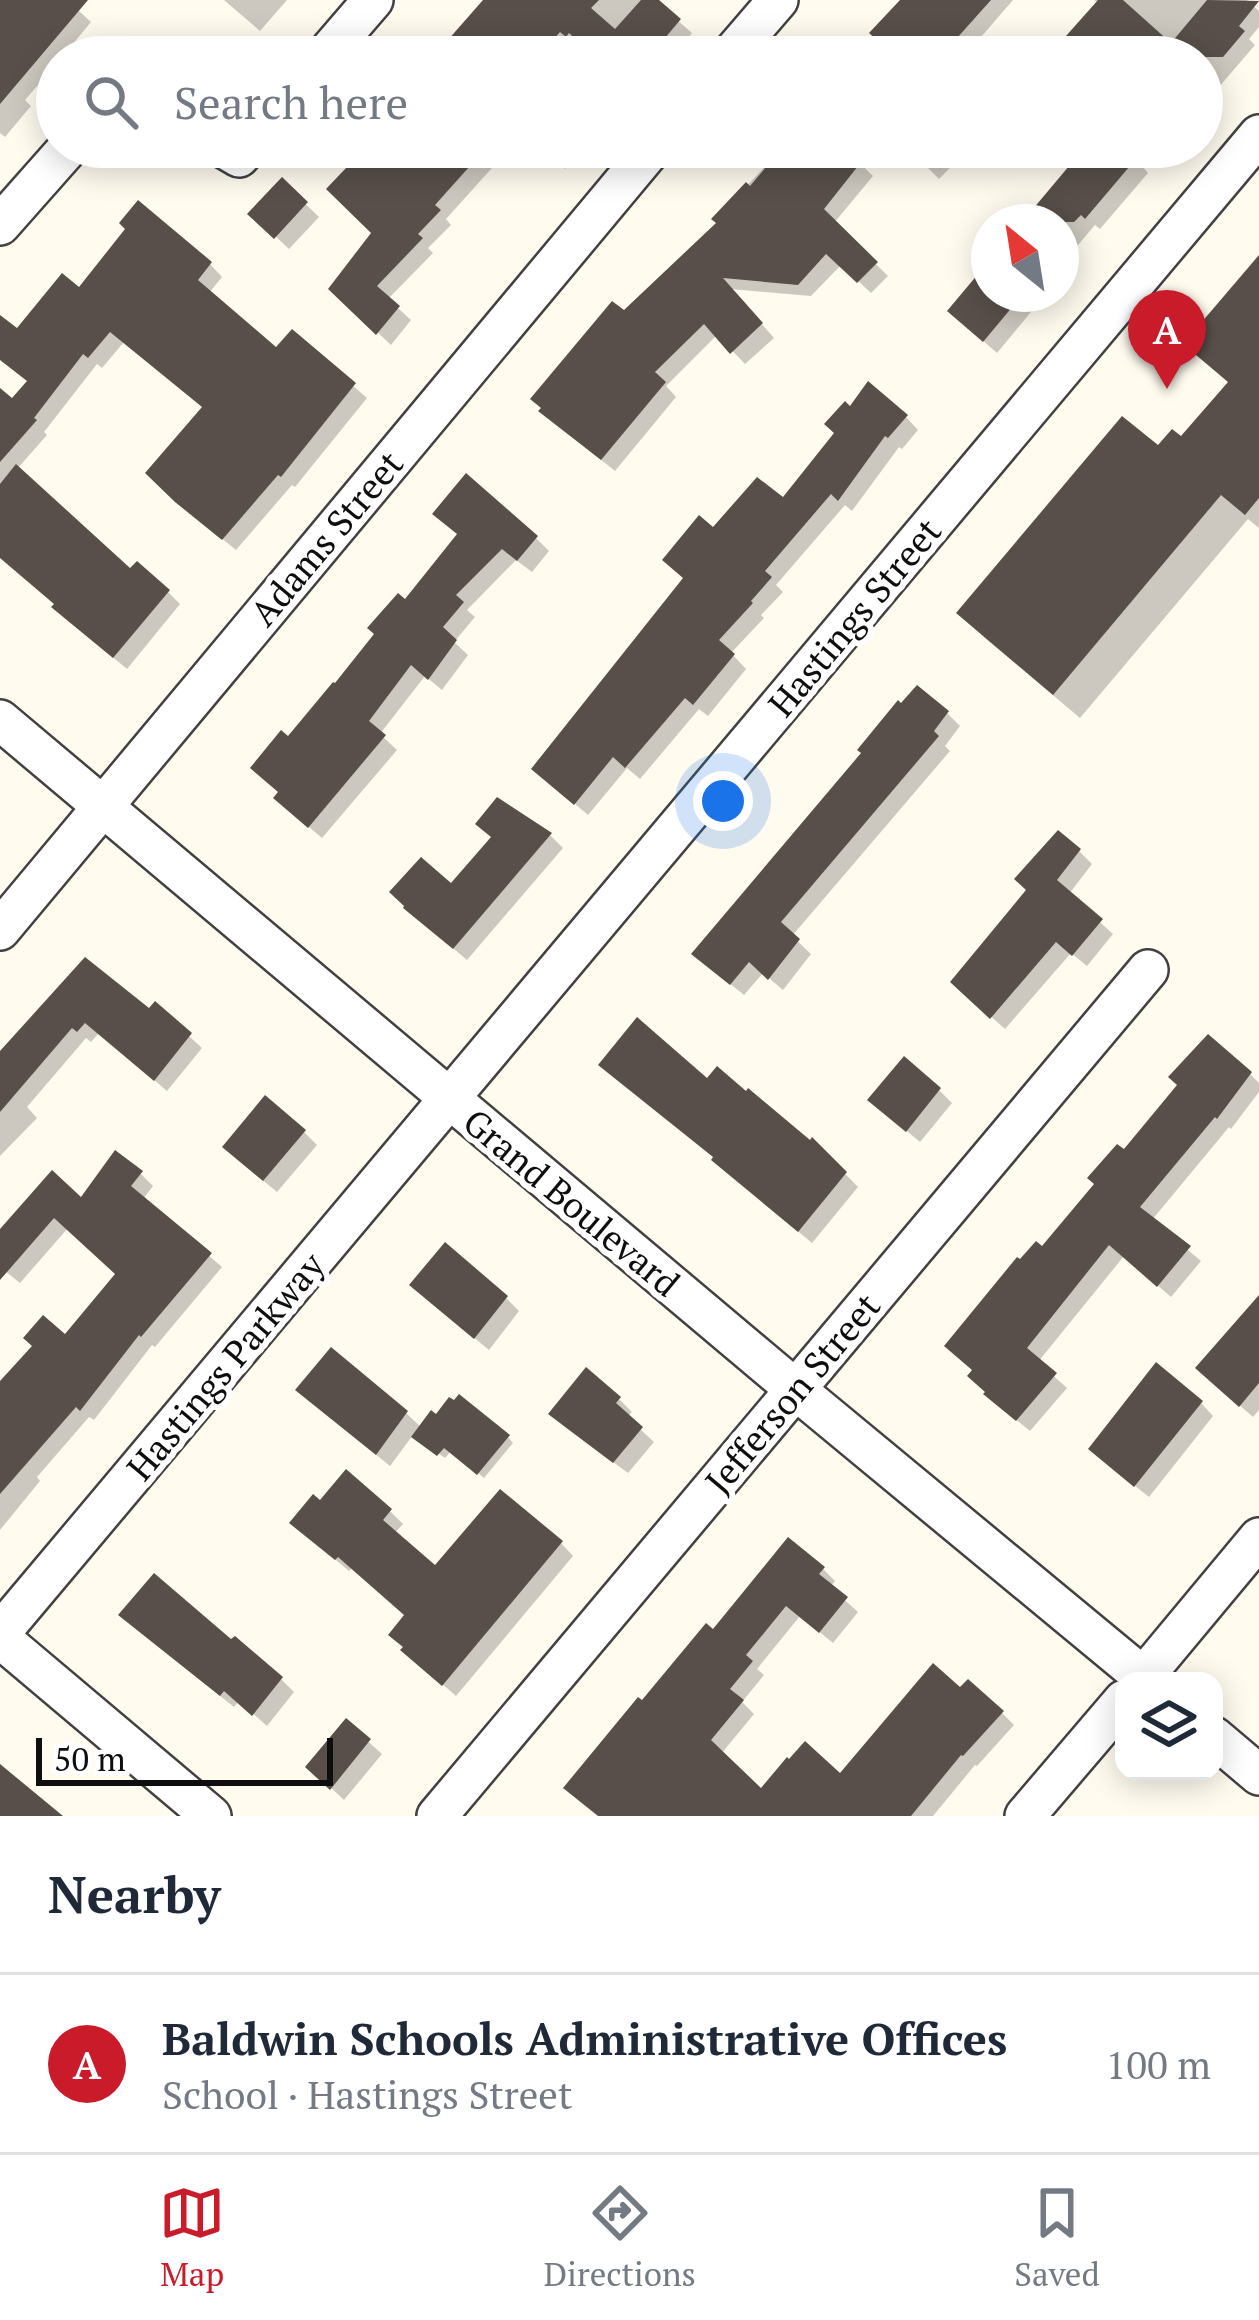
<!DOCTYPE html>
<html lang="en">
<head>
<meta charset="utf-8">
<style>
  body { margin:0; font-family:"PT Serif",serif; background:#f2f2f3; color:#1f2937 }
  .controls { position:absolute; right:36px; bottom:36px; display:grid; overflow:hidden; border-radius:24px; box-shadow:0 6px 30px #0003 }
  .controls button { width:108px; height:108px; display:grid; place-items:center; padding:0; border:0; border-bottom:3px solid #e0e1e3; background:#fff; color:#1f2937; font:60px sans-serif }
  .compass { position:absolute; left:971px; top:204px; width:108px; height:108px; border-radius:50%; background:#fff; box-shadow:0 6px 30px #0003; rotate:330deg }
  .scale { position:absolute; left:36px; bottom:30px; width:297px; box-sizing:border-box; padding-left:12px; border:6px solid #0e0e0e; border-top:0; font-size:33px; line-height:42px; white-space:nowrap; color:#0e0e0e; -webkit-text-stroke:9px #fff; paint-order:stroke }
  .you { position:absolute; left:723px; top:801px; width:42px; height:42px; margin:-30px; border:9px solid #fff; border-radius:50%; background:#1a73e8; box-shadow:0 0 0 18px #1a73e833 }
  .badge { display:grid; place-items:center; width:78px; height:78px; border-radius:50%; background:#c91b2a; color:#fff; font-size:39px; font-weight:700 }
  .pin { position:absolute; translate:-50% -99px; filter:drop-shadow(0 3px 6px #0008) }
  .pin::after { content:''; position:absolute; top:63px; width:42px; height:36px; background:inherit; clip-path:polygon(0 0,100% 0,50% 100%) }
  .list { margin:0; padding:0; list-style:none }
  h2 { display:flex; justify-content:space-between; align-items:center; height:156px; margin:0; padding:0 48px; font-size:51px }
  h2 small { font-size:39px; font-weight:400; color:#747a83 }
  .list li { display:grid; grid-template-columns:78px 1fr auto; gap:36px; align-items:center; box-sizing:border-box; height:180px; padding:0 48px; border-top:3px solid #e0e1e3 }
  .list b { display:block; font-size:45px; white-space:nowrap }
  .list p { margin:0; font-size:39px; white-space:nowrap; color:#747a83 }
  .list em { font-size:39px; font-style:normal; color:#747a83 }
  .icon { flex:none; width:66px; height:66px; fill:none; stroke:currentColor; stroke-width:2; stroke-linecap:round; stroke-linejoin:round }
  .map { position:relative; flex:none; width:1259px; height:1816px; overflow:hidden }
  .search { position:absolute; background:#fff; box-shadow:0 6px 30px #0003; left:36px; right:36px; top:36px; height:132px; display:flex; align-items:center; gap:30px; box-sizing:border-box; padding:0 42px; border-radius:66px; color:#747a83; font-size:45px }
  .sheet { height:336px; background:#fff }
  nav { display:flex; justify-content:space-around; align-items:center; box-sizing:border-box; height:168px; border-top:3px solid #e0e1e3; background:#fff; font-size:33px; color:#747a83 }
  nav a { display:grid; justify-items:center; gap:6px }
  nav .on { color:#c91b2a }
  .map>svg:first-child { display:block }
  .shadow { fill:#0003 }
  .building { fill:#584f4a }
  .lines { fill:none; stroke-linecap:round; stroke-linejoin:round }
  .minor-casing { stroke:#414141; stroke-width:44 }
  .minor { stroke:#fff; stroke-width:39 }
  .labels { text-anchor:middle; dominant-baseline:central; stroke-width:12; stroke-linejoin:round; paint-order:stroke }
  .street-label { font-size:36px; fill:#0e0e0e; stroke:#fff }
</style>
</head>
<body>
<div class="map">
<svg width="1259" height="1816" viewBox="0 0 1259 1816">
  <rect width="100%" height="100%" fill="#fffbef"/>
  <!-- shadow -->
  <path class="shadow" d="M0 0H67L91 22 62 57H57V63L25 100 31 106 5 137 0 133Z
    M224 0H287L260 31Z
    M486 0H654L692 33 672 57H436Z
    M904 0H1013L968 52 973 57H899Z
    M1094 0H1247L1259 11V27L1249 39 1255 45 1207 101 1202 97V57H1092L1098 3Z
    M370 147H511L446 219 451 225 428 248 433 253 388 299 411 320 391 345 332 289 375 233Z
    M541 147H584L565 169Z
    M783 147H843L873 176 834 223 888 276 871 293 841 265 811 296 731 289 774 338 745 364 717 335 666 386 676 397 615 471 555 423 624 313 720 223 716 219Z
    M948 147 959 159 939 179 908 148Z
    M1089 147H1161L1143 167 1148 173 1100 229 1095 225 1061 265V222H1026Z
    M282 181 319 217 289 249 252 214Z
    M1259 260V528L1248 519 1080 718 985 638 960 613 1159 449 1181 440 1230 384 1187 344Z
    M210 264 222 277 209 293 277 352 292 333 367 398 295 487 292 485 236 550 192 514 205 409 124 342 102 368 97 364 44 432 47 435 17 469 130 572 168 592 180 604 127 669 68 620 57 605 1 557 0 559V416L30 382 0 359V333L17 332 79 292Z
    M989 266V294H1046L997 353 964 324Z
    M906 417 918 430 902 449 899 447 852 511 845 505 776 585 783 592 761 615 764 618 731 653 746 669 708 716 699 709 640 779 627 768 588 815 548 781 686 579 713 531 783 502Z
    M460 536 536 538 549 551 532 572 516 560 467 610 475 617 454 642 468 655 442 690 425 676 383 730 381 735 397 750 322 838 290 811 281 793 289 740Z
    M902 707 947 713 960 726 945 746 950 751 792 936 811 954 783 990 763 973 744 995 708 966Z
    M498 801 550 835 563 848 467 960 420 920 494 838Z
    M1079 851 1092 864 1069 894 1113 934 1087 966 1071 953 1005 1029 967 995Z
    M155 1005 202 1048 167 1091 99 1033 91 1042 86 1038 27 1107 37 1118 0 1156V1056L32 1018 150 1012Z
    M1250 1074 1259 1083V1092L1231 1129 1229 1127 1152 1220 1201 1261 1171 1297 1124 1256 1038 1362 1067 1388 1030 1431 1000 1407 1042 1250 1124 1153Z
    M939 1090 952 1103 920 1142 884 1112Z
    M304 1132 317 1145 277 1192 239 1160Z
    M813 1141 858 1187 812 1243 727 1172Z
    M141 1174 153 1186 143 1199 222 1267 155 1347 152 1345 94 1420 89 1417 37 1477 40 1481 0 1530V1386L65 1339 119 1275 68 1228 20 1283 0 1267V1233L82 1201Z
    M426 1298H506L519 1311 489 1350Z
    M1259 1310V1410L1253 1417 1212 1381Z
    M619 1399 632 1412 627 1417 654 1442 628 1473 565 1427 552 1414Z
    M312 1403 406 1413 422 1428 508 1437 513 1443 484 1478 451 1451 445 1458 413 1435 390 1466Z
    M1201 1403 1213 1416 1149 1497 1105 1462Z
    M321 1504 390 1511 403 1524 394 1534 435 1570 561 1543 573 1556 456 1696 417 1662 407 1616 352 1568 349 1571 306 1535Z
    M823 1569 835 1581 830 1587 858 1612 833 1643 800 1616 757 1669 764 1675 742 1702 754 1714 721 1754 762 1793 841 1777 961 1692 1002 1713 1014 1725 977 1766 975 1765 933 1816H600L642 1704 714 1633Z
    M135 1628 231 1644 281 1679 294 1692 267 1726 239 1701 234 1707Z
    M346 1722 382 1754 344 1800 309 1767Z"/>
  <!-- building -->
  <path class="building" d="M0 0H88L0 104Z
    M483 0H599L591 8 615 29 641 0H659L681 19 649 57H588L591 54 569 33 566 37 560 32 538 57H433Z
    M900 0H991L957 38 978 57H896L869 33Z
    M1098 0H1123L1171 43 1207 0 1259 1 1239 26 1245 31 1223 57H1089L1066 36Z
    M366 147H487L435 205 441 210 418 234 423 238 377 286 400 306 376 335 328 289 371 233 326 189Z
    M783 147H848L862 161 824 209 878 262 857 283 826 254 798 285 723 278 763 323 730 354 704 324 655 372 666 382 601 460 538 411 541 408 530 399 612 301 624 310 716 223 711 219 746 182 750 186Z
    M1085 147H1146L1085 219 1081 215 1074 222H1022Z
    M282 177 308 202 274 239 247 214Z
    M138 200 212 262 198 280 276 347 292 329 356 383 281 477 278 475 222 540 175 502 145 473 202 407 110 332 88 358 83 354 34 418 37 420 0 462V388L12 398 27 381 0 360V315L17 328 62 273 79 287 125 229 119 223Z
    M1259 255V498L1245 515 1221 495 1053 695 956 613 1122 416 1158 445 1172 429 1181 436 1228 382 1183 344Z
    M989 261V294H1023L983 342 947 311Z
    M868 381 908 415 888 438 885 436 838 501 831 494 765 571 772 577 751 601 753 603 719 640 735 654 693 705 685 698 625 768 613 757 574 805 531 769 683 578 662 560 699 515 713 527 757 477 783 497 834 433 824 424 845 401 850 406Z
    M16 464 130 568 137 561 170 590 113 658 51 607 54 604 0 558V484Z
    M466 473 538 536 517 561 502 549 456 595 464 602 443 627 457 640 428 680 411 665 369 721 386 735 308 828 273 798 278 792 250 768 281 730 288 736 333 682 335 683 374 634 367 628 398 593 405 599 457 534 432 514Z
    M917 685 949 711 934 731 939 736 781 922 800 939 768 980 749 962 730 985 691 954 861 753 857 750 898 700 901 703Z
    M497 797 552 833 453 949 403 908 404 906 389 892 421 857 451 883 491 837 475 824Z
    M1058 830 1081 849 1057 880 1103 919 1072 956 1056 942 990 1019 950 982 1026 890 1014 879Z
    M85 957 149 1008 155 1001 192 1033 154 1081 85 1023 77 1032 72 1028 0 1112V1051Z
    M637 1017 707 1078 717 1066 746 1091 748 1088 810 1140 812 1137 847 1172 798 1232 711 1160 713 1157 598 1065Z
    M1208 1034 1252 1072 1217 1119 1215 1117 1140 1207 1191 1246 1157 1287 1109 1245 1027 1348 1057 1373 1016 1421 983 1394 985 1392 967 1376 972 1370 944 1346 1017 1257 1020 1259 1036 1241 1042 1246 1094 1184 1087 1178 1117 1144 1124 1149 1177 1085 1168 1077Z
    M904 1056 941 1088 906 1132 867 1100Z
    M265 1095 306 1130 263 1181 222 1147Z
    M115 1150 143 1171 131 1186 212 1253 141 1337 139 1335 80 1411 76 1407 0 1494V1381L32 1346 23 1338 43 1315 65 1334 115 1274 54 1218 0 1280V1229L52 1170 81 1197Z
    M445 1242 508 1296 474 1339 409 1285Z
    M1259 1295V1383L1239 1407 1195 1368Z
    M331 1347 408 1411 376 1455 295 1390Z
    M1156 1362 1203 1401 1134 1487 1088 1449Z
    M586 1367 621 1397 616 1403 643 1427 613 1463 548 1414Z
    M459 1394 510 1435 477 1475 444 1448 437 1456 411 1437 431 1410 436 1414 449 1397 454 1400Z
    M346 1469 392 1509 383 1520 435 1565 500 1489 563 1541 442 1686 400 1650 403 1647 388 1635 404 1615 338 1557 335 1560 289 1523 313 1494 320 1500Z
    M788 1537 825 1567 819 1574 848 1597 819 1633 786 1606 746 1655 753 1661 730 1689 744 1700 711 1740 761 1788 787 1757 789 1759 805 1741 840 1773 933 1663 960 1687 968 1679 1004 1711 963 1756 961 1755 911 1816H598L563 1788 638 1697 642 1700 706 1623 713 1629Z
    M154 1573 231 1639 235 1636 283 1677 252 1716 224 1691 220 1696 118 1615Z
    M346 1718 371 1739 330 1790 305 1767Z
    M0 1764 63 1816H0Z"/>
  <g class="lines">
    <!-- minor casing -->
    <g class="minor-casing">
      <path id="minor" d="M324 57 373 0
        M729 57 778 0
        M222 147 239 157 248 147
        M0 225 69 147
        M0 720 795 1389 1148 1681
        M0 930 653 147
        M0 1633 1259 135
        M0 1638 211 1816
        M1140 1681 1259 1538
        M1214 1737 1259 1775
        M437 1816 1148 970
        M1025 1816 1124 1700"/>
    </g>
    <!-- minor -->
    <use href="#minor" class="minor"/>
  </g>
  <g class="labels">
    <!-- street labels -->
    <g class="street-label">
      <text transform="translate(326 538) rotate(-50)">Adams Street</text>
      <text transform="translate(854 617) rotate(-50)">Hastings Street</text>
      <text transform="translate(572 1202) rotate(40)">Grand Boulevard</text>
      <text transform="translate(225 1366) rotate(-50)">Hastings Parkway</text>
      <text transform="translate(792 1393) rotate(-50)">Jefferson Street</text>
    </g>
  </g>
</svg>
<div class="controls">
<button><svg class="icon" aria-label="layers" viewBox="0 0 24 24"><path d="M12 4l9 5-9 5-9-5zM3 14l9 5 9-5"/></svg></button>
</div>
<svg class="compass" viewBox="-18 -18 36 36"><path d="M0-13l5 13h-10z" fill="#e53935"/><path d="M0 13l5-13h-10z" fill="#747a83"/></svg>
<div class="scale">50 m</div>
<div class="you"></div>
<div class="pin badge" style="left:1167px;top:389px">A</div>
<div class="search"><svg class="icon" aria-label="search" viewBox="0 0 24 24"><circle cx="10" cy="10" r="6"/><path d="M15 15l6 6"/></svg>Search here</div>
</div>
<section class="sheet">
<h2>Nearby<small></small></h2>
<ul class="list">
<li><span class="badge">A</span><div><b>Baldwin Schools Administrative Offices</b><p>School · Hastings Street</p></div><em>100 m</em></li>
</ul>
</section>
<nav>
<a class="on"><svg class="icon" aria-label="map" viewBox="0 0 24 24"><path d="M3 6l6-2 6 2 6-2v14l-6 2-6-2-6 2zM9 4v14M15 6v14"/></svg>Map</a>
<a><svg class="icon" aria-label="directions" viewBox="0 0 24 24"><path d="M12 3l9 9-9 9-9-9zM9 14v-3h6M13 9l2 2-2 2"/></svg>Directions</a>
<a><svg class="icon" aria-label="saved" viewBox="0 0 24 24"><path d="M7 4h10v16l-5-4-5 4z"/></svg>Saved</a>
</nav>
</body>
</html>
